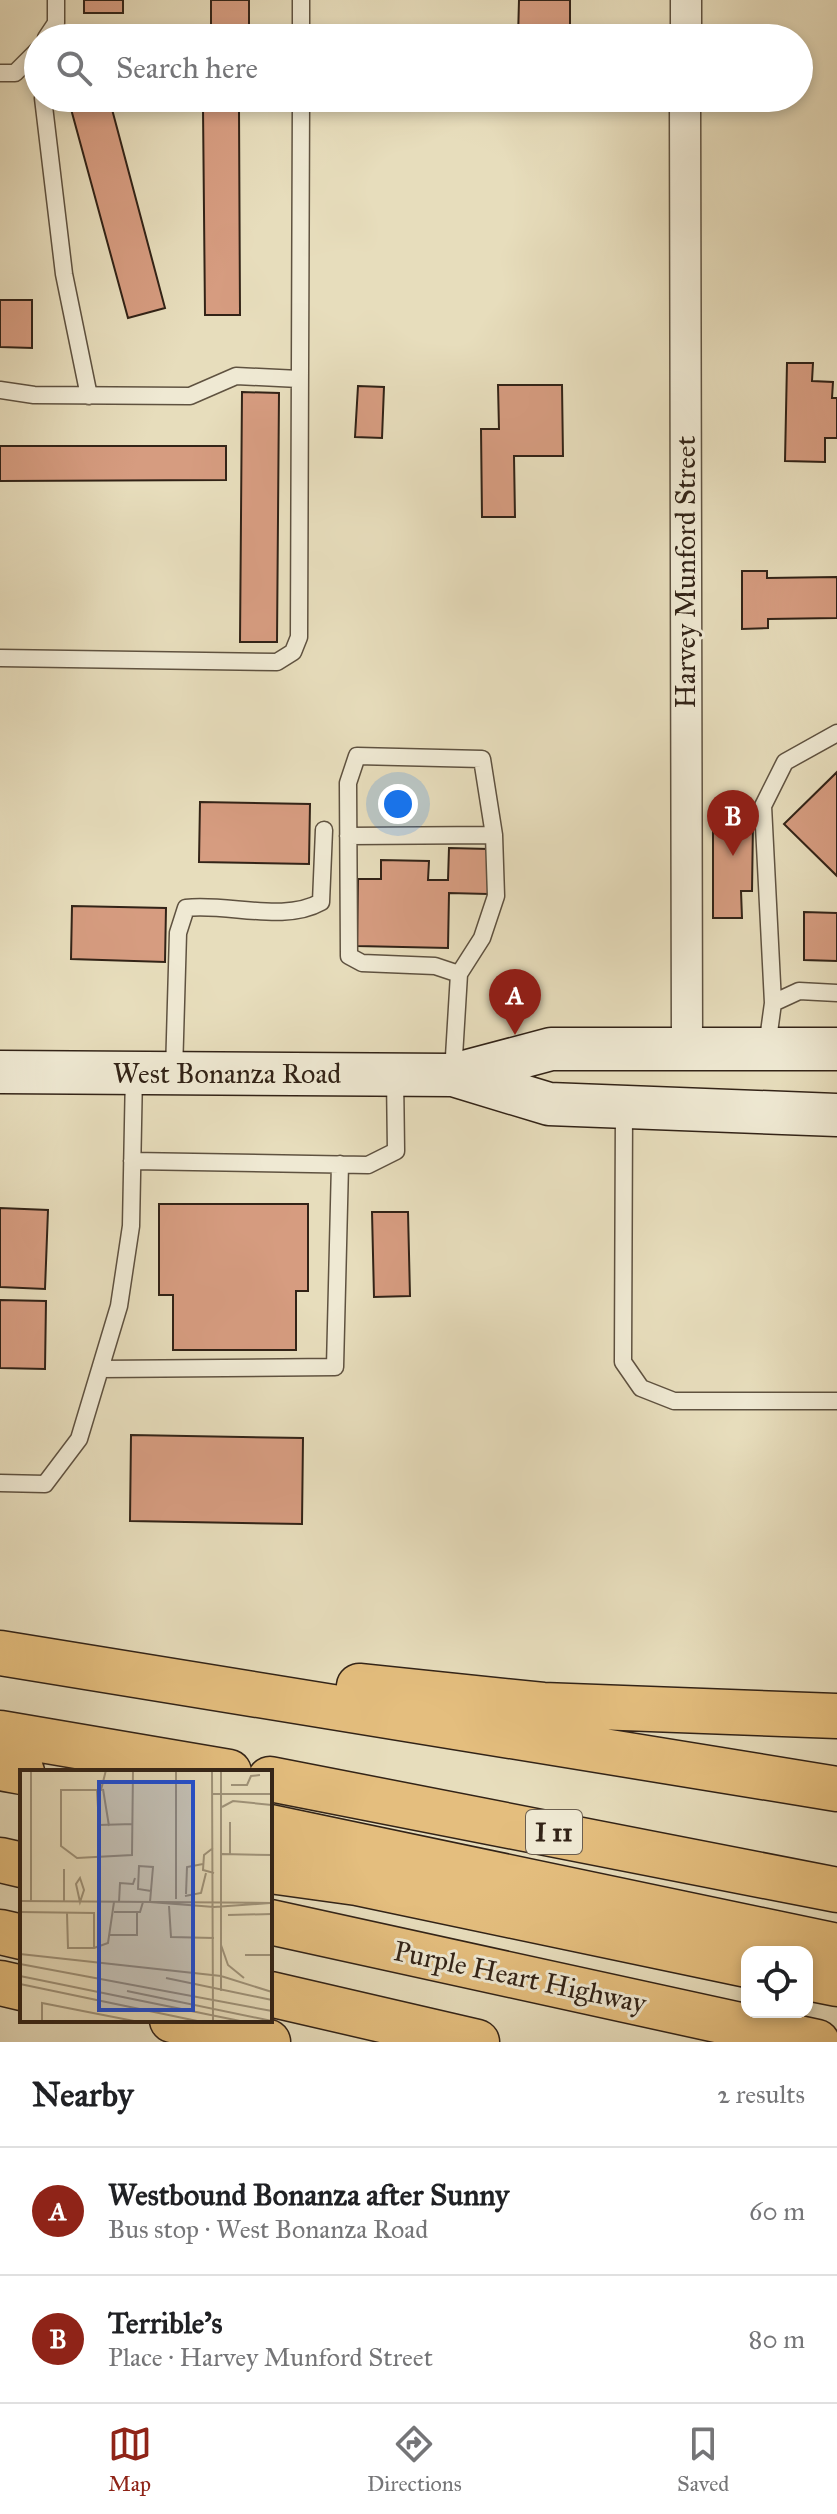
<!DOCTYPE html>
<html lang="en">
<head>
<meta charset="utf-8">
<style>
  body { margin:0; font-family:"IM FELL Great Primer",serif; background:#f6f6f6; color:#202124 }
  .controls { position:absolute; right:24px; bottom:24px; display:grid; overflow:hidden; border-radius:16px; box-shadow:0 4px 12px #0003 }
  .controls button { width:72px; height:72px; display:grid; place-items:center; padding:0; border:0; border-bottom:2px solid #e0e0e0; background:#fff; color:#202124; font:40px sans-serif }
  .you { position:absolute; left:398px; top:804px; width:28px; height:28px; margin:-20px; border:6px solid #fff; border-radius:50%; background:#1a73e8; box-shadow:0 0 0 12px #1a73e833 }
  .badge { display:grid; place-items:center; width:52px; height:52px; border-radius:50%; background:#8f2418; color:#fff; font-size:26px; font-weight:700 }
  .pin { position:absolute; translate:-50% -66px; filter:drop-shadow(0 2px 4px #0008) }
  .pin::after { content:''; position:absolute; top:42px; width:28px; height:24px; background:inherit; clip-path:polygon(0 0,100% 0,50% 100%) }
  .list { margin:0; padding:0; list-style:none }
  h2 { display:flex; justify-content:space-between; align-items:center; height:104px; margin:0; padding:0 32px; font-size:34px }
  h2 small { font-size:26px; font-weight:400; color:#757577 }
  .list li { display:grid; grid-template-columns:52px 1fr auto; gap:24px; align-items:center; box-sizing:border-box; height:128px; padding:0 32px; border-top:2px solid #e0e0e0 }
  .list b { display:block; font-size:30px; white-space:nowrap }
  .list p { margin:0; font-size:26px; white-space:nowrap; color:#757577 }
  .list em { font-size:26px; font-style:normal; color:#757577 }
  .icon { flex:none; width:44px; height:44px; fill:none; stroke:currentColor; stroke-width:2; stroke-linecap:round; stroke-linejoin:round }
  .map { position:relative; flex:none; width:837px; height:2042px; overflow:hidden }
  .search { position:absolute; background:#fff; box-shadow:0 4px 12px #0003; left:24px; right:24px; top:24px; height:88px; display:flex; align-items:center; gap:20px; box-sizing:border-box; padding:0 28px; border-radius:44px; color:#757577; font-size:30px }
  .sheet { height:360px; background:#fff }
  nav { display:flex; justify-content:space-around; align-items:center; box-sizing:border-box; height:112px; border-top:2px solid #e0e0e0; background:#fff; font-size:22px; color:#757577 }
  nav a { display:grid; justify-items:center; gap:4px }
  nav .on { color:#8f2418 }
  .map>svg:first-child { display:block }
  .building { fill:#d69c80; stroke:#322317; stroke-width:2 }
  .lines { fill:none; stroke-linecap:round; stroke-linejoin:round }
  .lane-casing { stroke:#5f5240; stroke-width:19 }
  .street-casing { stroke:#5f5240; stroke-width:33 }
  .secondary-casing { stroke:#322317; stroke-width:45 }
  .highway-casing { stroke:#322317; stroke-width:47 }
  .lane { stroke:#efe9d3; stroke-width:16 }
  .street { stroke:#efe9d3; stroke-width:30 }
  .secondary { stroke:#efe9d3; stroke-width:42 }
  .highway { stroke:#e4be7e; stroke-width:44 }
  .labels { text-anchor:middle; dominant-baseline:central; stroke-width:6; stroke-linejoin:round; paint-order:stroke }
  .shield { fill:#efe9d3; stroke:#6b5e4f; stroke-width:2 }
  .shield-label { font-size:26px; font-weight:bold; fill:#322317 }
  .street-label { font-size:28px; fill:#322317; stroke:#efe9d3 }
  .inset-road { fill:none; stroke:#9f937a; stroke-width:2 }
  .view { fill:#1d4ed8; fill-opacity:0.15; stroke:#1d4ed8; stroke-width:4 }
  .inset-edge { fill:none; stroke:#322317; stroke-width:4 }
</style>
</head>
<body>
<div class="map">
<svg width="837" height="2042" viewBox="0 0 837 2042">
  <rect width="100%" height="100%" fill="#e7ddbc"/>
  <filter id="stains"><feTurbulence type="fractalNoise" baseFrequency=".0025" numOctaves="4"/><feColorMatrix values="0 0 0 0 .2 0 0 0 0 .09 0 0 0 0 .02 0 0 0 .5 -.17"/></filter>
  <radialGradient id="worn" r=".72"><stop offset=".6" stop-color="#630" stop-opacity="0"/><stop offset="1" stop-color="#630" stop-opacity=".3"/></radialGradient>
  <!-- building -->
  <path class="building" d="M84 0H123V13H84Z
    M211 0H249V38H211Z
    M519 0H570V38H518Z
    M90 28 93 38H54Z
    M68 98H109L165 308 128 318Z
    M203 108H239L240 315H205Z
    M0 300H32V348L0 347Z
    M787 363H813L812 381 833 382 832 398H837V438H825V462L785 461Z
    M498 385H562L563 456H514L515 517H482L481 429H499Z
    M358 386 384 387 382 438 355 437Z
    M242 392 279 393 277 642H240Z
    M0 446H226V480L0 481Z
    M742 571H767V578L837 577V618L768 619V628L742 629Z
    M837 772V876L784 824Z
    M200 802 310 804 309 864 199 862Z
    M713 815H743V822L753 821 752 891H741L742 918H713Z
    M449 848 489 849 488 894 449 893 448 948 357 946 358 879H381V860L429 861 428 880H448Z
    M72 906 166 908 165 962 71 959Z
    M804 912 837 913V961L804 960Z
    M159 1204H308V1291H296V1350H173V1295H159Z
    M0 1208 48 1210 45 1289 0 1287Z
    M372 1212H408L410 1296 374 1297Z
    M0 1300 46 1301 45 1369 0 1368Z
    M131 1435 303 1438 302 1524 130 1521Z"/>
  <g class="lines">
    <!-- lane casing -->
    <g class="lane-casing">
      <path id="lane" d="M46 38 56 23V0
        M301 38V0
        M0 73H15L38 50
        M43 98 64 274 89 396
        M0 390 34 395 190 396 236 376 299 379
        M0 658 277 662 293 652 299 637 301 98
        M348 836 494 835
        M773 1003 763 806 785 762 837 733
        M767 1047 773 1003 799 991 837 993
        M174 1072 178 933 186 908C228 903 284 923 321 902L324 830
        M453 1073 459 974 482 938 496 896 494 835 482 759 357 756 348 783 349 956 362 963 435 966 459 974
        M624 1109 623 1362 641 1388 674 1401H837
        M132 1161 368 1165 396 1151 395 1076
        M100 1369 335 1367 340 1164
        M0 1483 45 1484 79 1439 119 1306 131 1226 134 1073"/>
    </g>
    <!-- street casing -->
    <g class="street-casing">
      <path id="street" d="M686 38V0
        M685 98 687 1047"/>
    </g>
    <!-- secondary casing -->
    <g class="secondary-casing">
      <path id="secondary" d="M0 1072 453 1075 551 1049H837
        M453 1075 549 1104 837 1115"/>
    </g>
    <!-- highway casing -->
    <g class="highway-casing">
      <path id="highway" d="M0 1653 837 1789
        M359 1686 543 1705 837 1716
        M0 1733 229 1772
        M0 1768 22 1772
        M270 1779 837 1890
        M270 1827 837 1946
        M0 1860 22 1865
        M270 1871 357 1883 747 1965
        M270 1922 817 2042
        M0 1932 22 1937
        M807 1978 837 1984
        M0 1983 22 1988
        M270 1994 477 2042
        M172 2020 268 2042"/>
    </g>
    <!-- lane -->
    <use href="#lane" class="lane"/>
    <!-- street -->
    <use href="#street" class="street"/>
    <!-- secondary -->
    <use href="#secondary" class="secondary"/>
    <!-- highway -->
    <use href="#highway" class="highway"/>
  </g>
  <g class="labels">
    <!-- shield labels -->
    <rect class="shield" x="526" y="1810" width="56" height="44" rx="6"/>
    <g class="shield-label">
      <text x="554" y="1832">I 11</text>
    </g>
    <!-- street labels -->
    <g class="street-label">
      <text transform="translate(685 572) rotate(-90)">Harvey Munford Street</text>
      <text x="227" y="1073">West Bonanza Road</text>
      <text transform="translate(520 1977) rotate(12)">Purple Heart Highway</text>
    </g>
  </g>
  <!-- overview -->
  <g transform="translate(20 1770)">
    <rect width="252" height="252" fill="#e7ddbc"/>
    <path class="inset-road" d="M86 0 81 20H41V76L57 88 112 85 113 0M156 0V129M192 0 193 252M201 0V221M211 15H227L231 6 240 5M83 19 89 56M77 20 79 55 113 54M193 24H252M202 37 213 31 252 35M193 78 184 85 183 100 194 103M202 84 252 85M210 84V52M60 108 64 120 60 132 56 114ZM166 124 167 97 183 94M165 126 181 123 186 103M0 131 252 133M11 131V0M44 132V99M99 132 100 113 113 114 115 108M130 132 133 97 119 96 118 119 131 121M130 132 194 137 250 133M149 136 151 167 194 168M0 142 74 143V178H48L47 143M94 142H120L123 132M208 145 252 144M90 165H117V142M201 175 208 195 224 208M74 178 88 173 94 132M0 184 201 206 252 222M225 185H252M0 194 252 241M0 206 225 252M146 208 252 230M0 214 182 252M107 221 252 251M22 252V233L119 252"/>
    <path class="view" d="M79 12H173V240H79Z"/>
    <rect width="252" height="252" class="inset-edge"/>
  </g>
  <rect width="100%" height="100%" filter="url(#stains)"/>
  <rect width="100%" height="100%" fill="url(#worn)"/>
</svg>
<div class="controls">
<button><svg class="icon" aria-label="locate" viewBox="0 0 24 24"><circle cx="12" cy="12" r="6"/><path d="M12 2v4M12 18v4M2 12h4M18 12h4"/></svg></button>
</div>
<div class="you"></div>
<div class="pin badge" style="left:515px;top:1035px">A</div>
<div class="pin badge" style="left:733px;top:856px">B</div>
<div class="search"><svg class="icon" aria-label="search" viewBox="0 0 24 24"><circle cx="10" cy="10" r="6"/><path d="M15 15l6 6"/></svg>Search here</div>
</div>
<section class="sheet">
<h2>Nearby<small>2 results</small></h2>
<ul class="list">
<li><span class="badge">A</span><div><b>Westbound Bonanza after Sunny</b><p>Bus stop · West Bonanza Road</p></div><em>60 m</em></li>
<li><span class="badge">B</span><div><b>Terrible's</b><p>Place · Harvey Munford Street</p></div><em>80 m</em></li>
</ul>
</section>
<nav>
<a class="on"><svg class="icon" aria-label="map" viewBox="0 0 24 24"><path d="M3 6l6-2 6 2 6-2v14l-6 2-6-2-6 2zM9 4v14M15 6v14"/></svg>Map</a>
<a><svg class="icon" aria-label="directions" viewBox="0 0 24 24"><path d="M12 3l9 9-9 9-9-9zM9 14v-3h6M13 9l2 2-2 2"/></svg>Directions</a>
<a><svg class="icon" aria-label="saved" viewBox="0 0 24 24"><path d="M7 4h10v16l-5-4-5 4z"/></svg>Saved</a>
</nav>
</body>
</html>
